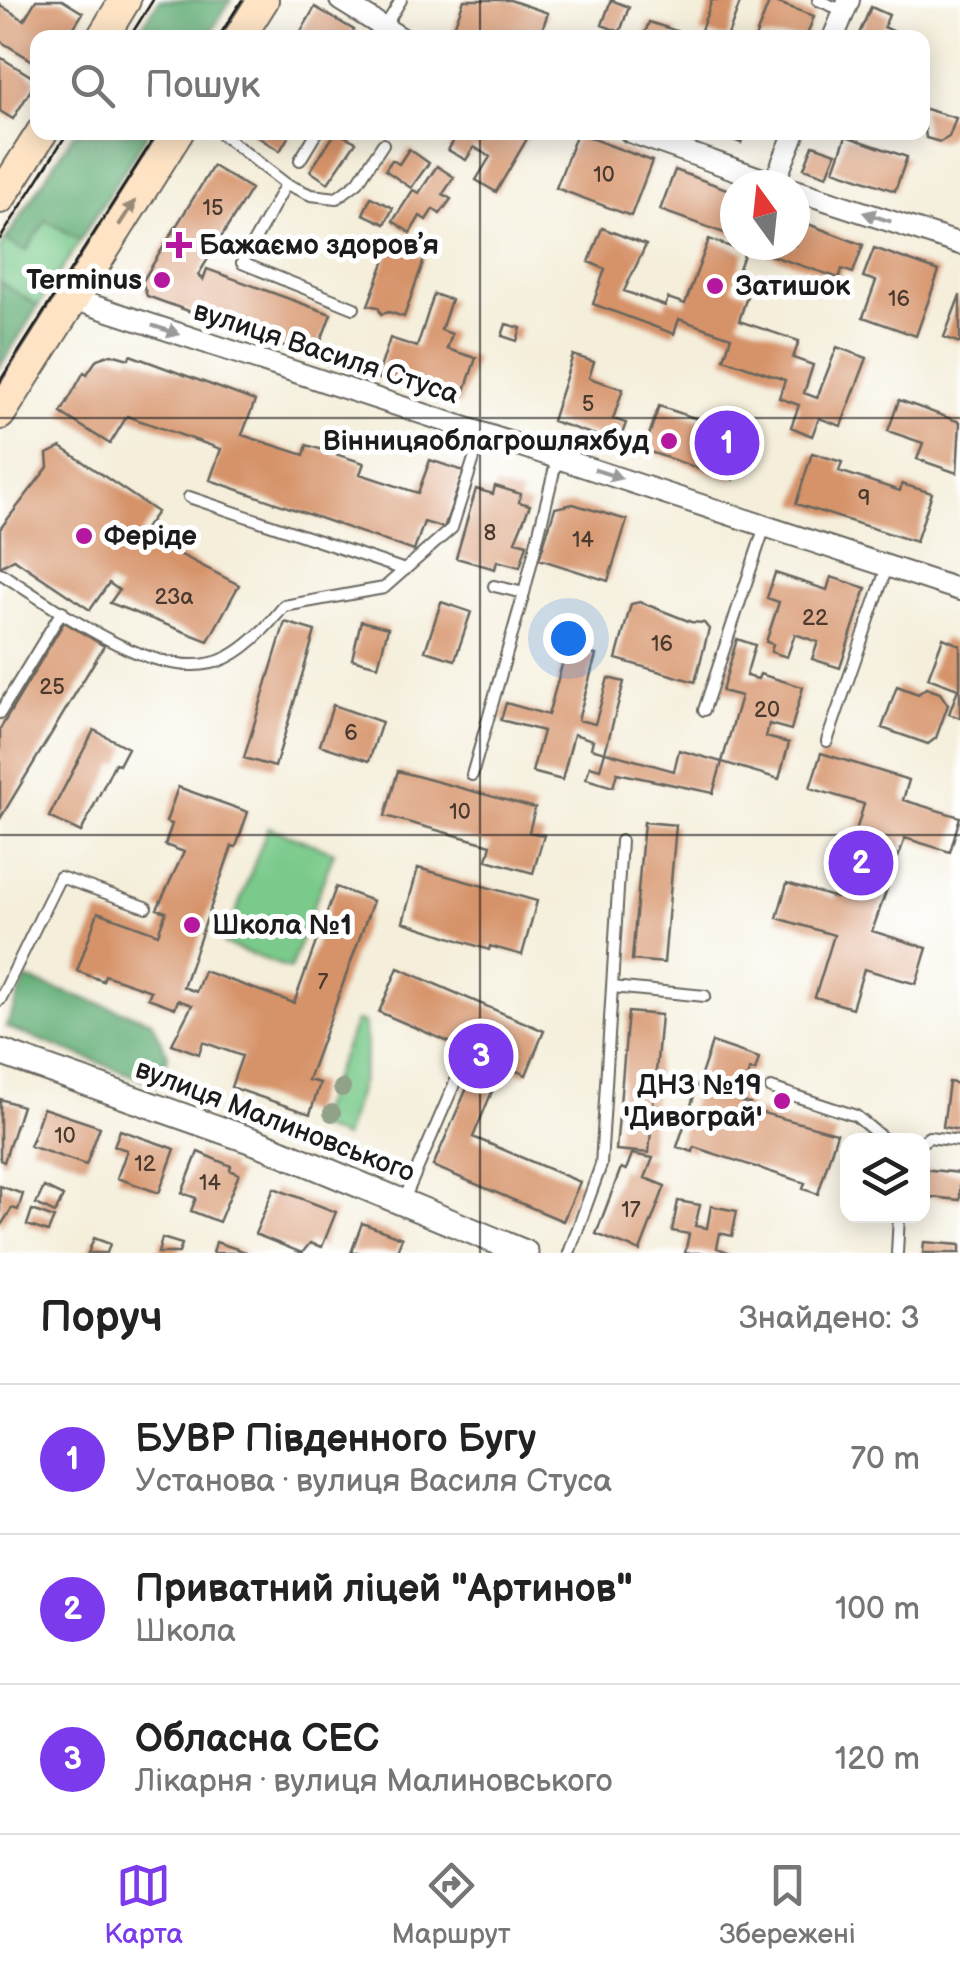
<!DOCTYPE html>
<html lang="uk">
<head>
<meta charset="utf-8">
<style>
  body { margin:0; font-family:"Balsamiq Sans",sans-serif; background:#f6f6f6; color:#222 }
  .controls { position:absolute; right:30px; bottom:30px; display:grid; overflow:hidden; border-radius:20px; box-shadow:0 5px 25px #0003 }
  .controls button { width:90px; height:90px; display:grid; place-items:center; padding:0; border:0; border-bottom:2px solid #e0e0e0; background:#fff; color:#222; font:50px sans-serif }
  .compass { position:absolute; left:720px; top:170px; width:90px; height:90px; border-radius:50%; background:#fff; box-shadow:0 5px 25px #0003; rotate:345deg }
  .you { position:absolute; left:568px; top:638px; width:35px; height:35px; margin:-25px; border:8px solid #fff; border-radius:50%; background:#1a73e8; box-shadow:0 0 0 15px #1a73e833 }
  .badge { display:grid; place-items:center; width:65px; height:65px; border-radius:50%; background:#7c3aed; color:#fff; font-size:32px; font-weight:700 }
  .pin { position:absolute; translate:-50% -50%; border:5px solid #fff; box-shadow:0 2px 10px #0006 }
  .list { margin:0; padding:0; list-style:none }
  h2 { display:flex; justify-content:space-between; align-items:center; height:130px; margin:0; padding:0 40px; font-size:42px }
  h2 small { font-size:32px; font-weight:400; color:#767676 }
  .list li { display:grid; grid-template-columns:65px 1fr auto; gap:30px; align-items:center; box-sizing:border-box; height:150px; padding:0 40px; border-top:2px solid #e0e0e0 }
  .list b { display:block; font-size:38px; white-space:nowrap }
  .list p { margin:0; font-size:32px; white-space:nowrap; color:#767676 }
  .list em { font-size:32px; font-style:normal; color:#767676 }
  .icon { flex:none; width:55px; height:55px; fill:none; stroke:currentColor; stroke-width:2; stroke-linecap:round; stroke-linejoin:round }
  .map { position:relative; flex:none; width:960px; height:1253px; overflow:hidden }
  .search { position:absolute; background:#fff; box-shadow:0 5px 25px #0003; left:30px; right:30px; top:30px; height:110px; display:flex; align-items:center; gap:25px; box-sizing:border-box; padding:0 35px; border-radius:20px; color:#767676; font-size:38px }
  .sheet { height:580px; background:#fff }
  nav { display:flex; justify-content:space-around; align-items:center; box-sizing:border-box; height:140px; border-top:2px solid #e0e0e0; background:#fff; font-size:28px; color:#767676 }
  nav a { display:grid; justify-items:center; gap:5px }
  nav .on { color:#7c3aed }
  .map>svg:first-child { display:block }
  .green { fill:#7aca8b; stroke:#4b7354; stroke-width:2.5 }
  .forest { fill:#63ae77; stroke:#40654a; stroke-width:2.5 }
  .building { fill:#d69369 }
  .lines { fill:none; stroke-linecap:round; stroke-linejoin:round }
  .service-casing { stroke:#68665e; stroke-width:14 }
  .minor-casing { stroke:#68665e; stroke-width:24 }
  .tertiary-casing { stroke:#68665e; stroke-width:29 }
  .secondary-casing { stroke:#68665e; stroke-width:34 }
  .service { stroke:#fff; stroke-width:10 }
  .minor { stroke:#fff; stroke-width:20 }
  .tertiary { stroke:#fff; stroke-width:25 }
  .secondary { stroke:#fee4c5; stroke-width:30 }
  .tram { stroke:#1c1c1c; stroke-width:2.5 }
  .tree { fill:#92a18a }
  .oneway { fill:#988a79 }
  .oneway2 { fill:#999 }
  .grid { fill:none; stroke:#1c1c1c; stroke-width:2.5; stroke-opacity:0.55 }
  .poi-dot { fill:#b5179e; stroke:#fff; stroke-width:4 }
  .labels { text-anchor:middle; dominant-baseline:central; stroke-width:10; stroke-linejoin:round; paint-order:stroke }
  .number-label { font-size:22px; fill:#4a3a2f }
  .poi-label { font-size:28px; font-weight:bold; fill:#1c1c1c; stroke:#fff; text-anchor:start }
  .street-label { font-size:28px; fill:#1c1c1c; stroke:#fff }
</style>
</head>
<body>
<div class="map">
<svg width="960" height="1253" viewBox="0 0 960 1253">
  <rect width="100%" height="100%" fill="#fff"/>
  <filter id="ink" filterUnits="userSpaceOnUse"><feTurbulence type="fractalNoise" baseFrequency=".01" numOctaves="2"/><feDisplacementMap in="SourceGraphic" scale="20" xChannelSelector="R" yChannelSelector="G"/><feConvolveMatrix kernelMatrix="1 2 1 2 8 2 1 2 1" color-interpolation-filters="sRGB"/></filter>
  <filter id="wash" filterUnits="userSpaceOnUse"><feTurbulence type="fractalNoise" baseFrequency=".0048" numOctaves="4" result="noise"/><feDisplacementMap in="SourceGraphic" scale="40" xChannelSelector="R" yChannelSelector="G"/><feGaussianBlur stdDeviation="2.25" result="paint"/><feColorMatrix in="noise" values="0 0 0 0 0 0 0 0 0 0 0 0 0 0 0 0 0 1.4 0 .05"/><feComposite in="paint" operator="in"/></filter>
  <g filter="url(#wash)">
    <rect width="100%" height="100%" fill="#f4eeda"/>
    <!-- green -->
    <path class="green" d="M74 133H148L0 367V248Z
      M268 827 334 852 290 969 224 944Z
      M356 1021 364 1023 367 1046 361 1083 344 1138 313 1126Z"/>
    <!-- forest -->
    <path class="forest" d="M159 0H231L208 37H135Z
      M74 133H148L80 240 46 220 26 251 6 240Z
      M0 282 38 306 0 367Z
      M26 979 152 1021 168 1055 160 1086 6 1027Z"/>
    <g id="blocks">
      <!-- building -->
      <path class="building" d="M36 0H62L83 13 67 38H38V64L0 41V5L24 20Z
        M464 0H510L548 13 539 38H450Z
        M611 0 629 7 620 32 602 25Z
        M712 0H741L727 38 700 33Z
        M770 0 814 16 806 38H755Z
        M315 7 354 30 349 38H297Z
        M871 7 889 15 884 27 897 33 895 38H857Z
        M649 22 677 31 675 38H643Z
        M0 57 37 80 13 119 0 111Z
        M922 108 956 118 949 137 940 142 926 138Z
        M250 132H291L280 151Z
        M336 132 356 142 328 183 310 171Z
        M459 132H531L496 192 476 180 490 157 474 147 466 160 448 150Z
        M714 132H745L741 143Z
        M577 133 652 161 631 216 556 188Z
        M846 136 907 157 895 191 834 170Z
        M813 145 836 153 827 176 804 168Z
        M409 149 429 163 411 188 385 170 392 160 399 164Z
        M213 166 251 189 198 275 203 280 207 269 331 314 315 357 147 296 142 282Z
        M437 166 454 177 443 194 451 199 440 214 433 209 426 220 420 216 410 233 393 221 413 190 419 193Z
        M675 170 735 192V237L660 210Z
        M371 197 393 208 385 224 363 214Z
        M795 219 863 245 853 273 842 269 839 278 763 253 765 245H795Z
        M602 228 646 245 624 291 665 306 668 298 685 304 709 239 745 252 732 288 748 293 739 321 799 341 793 358 813 365 804 393 817 398 837 347 867 358 841 426 819 418 812 436 791 427 799 405 779 398 785 380 724 359 731 337 679 319 674 334 593 304 605 269 589 262Z
        M391 244 425 257 404 317 389 312 381 314 378 307 368 305Z
        M874 248 939 271 916 336 863 317 876 281 863 277Z
        M434 294 451 300 441 330 452 334 447 349 476 358 460 405 377 378 390 338 417 347Z
        M960 295V343L944 337Z
        M506 324 521 328 517 341 502 336Z
        M111 354 129 359 130 355 255 401 242 435 304 455 307 445 364 463 360 474 418 493 430 460 464 471 444 528 424 522 414 551 210 480 221 449 127 416 110 444 61 413 84 372 87 374 97 359Z
        M573 355 594 362 589 378 623 389 613 419 626 423 619 443 552 421Z
        M899 400 960 422 957 473 917 459 923 443 888 431Z
        M659 406 748 436 733 480 644 450Z
        M61 447 157 512 141 534 239 585 208 641 110 603 119 590 109 583 90 610 14 559 0 567V529L48 467 47 454Z
        M812 453 842 462 839 471 900 491 902 484 932 493 916 542 796 504Z
        M495 486 521 494 519 502 530 505 515 541 527 544 520 567 497 561 495 569 456 558 476 489 493 494Z
        M573 504 627 520 608 581 539 559 555 508Z
        M775 573 827 590 831 577 866 588 840 668 812 659 818 642 795 634 787 657 771 652 773 644 766 642 779 602 767 598Z
        M441 602 471 612 455 660 425 651Z
        M640 602 691 622 704 623 709 629 695 682 616 659 631 604Z
        M361 621 388 628 378 666 352 659Z
        M64 622 104 646 0 819V729Z
        M285 622 315 631 275 767 244 758Z
        M943 638 960 645V718L949 714 958 689 928 678Z
        M737 639 755 645 746 676 758 679 760 674 803 687 791 730 769 724 766 737 789 743 779 779 722 762 741 696 722 691Z
        M567 647 596 655 578 720 595 724 608 678 624 682 605 752 674 771 679 750 722 762 713 793 617 773 613 787 586 779 590 766 600 769 605 752 591 748 593 740 574 734 562 780 532 772 543 731 501 720 506 703 548 715Z
        M897 686 918 694 926 688 940 693 948 705 936 738 928 744 882 728Z
        M333 705 382 722 369 761 320 745Z
        M94 730 128 748 119 765 115 763 81 832 49 817Z
        M821 753 909 780 903 800 960 817 950 852 905 838 872 931 927 948 916 984 864 969 852 1008 815 997 834 935 777 918 787 883 836 898 864 804 810 788Z
        M398 771 535 808 529 832 544 835 533 873 487 860 491 845 385 816Z
        M178 787 248 812 236 847 232 846 183 987 196 992 204 971 294 1003 336 887 373 901 308 1080 320 1083 310 1114 231 1087 242 1056 203 1042 199 1054 172 1044 192 1005 178 1000 175 1008 148 998 151 991 105 975 103 981 77 971 98 912 158 934 166 912 157 909 184 852 165 845 172 824 166 822Z
        M644 822 676 825 664 963 632 960Z
        M418 868 537 901 522 955 490 946 489 950 403 922Z
        M398 968 544 1031 526 1075 503 1065 473 1137 580 1182 563 1221 433 1166 481 1056 379 1012Z
        M628 1012 661 1015 649 1153 616 1150Z
        M712 1042 759 1058 755 1071 750 1070 739 1101 750 1104 748 1109 837 1133 818 1194 803 1189 805 1183 694 1147 693 1152 677 1147Z
        M949 1082 960 1084V1130L943 1127Z
        M0 1099 22 1106 4 1162 0 1160Z
        M43 1108 100 1127 86 1165 30 1146Z
        M120 1130 175 1149 159 1193 117 1178 127 1150 114 1146Z
        M198 1152 231 1166 230 1170 239 1174 219 1222 191 1211 196 1198 182 1193Z
        M632 1154 653 1158 645 1178 665 1186 640 1251 596 1234 621 1168 626 1170Z
        M922 1169 960 1173V1200L922 1196Z
        M0 1186 23 1194 18 1210 12 1208 0 1227Z
        M44 1187 63 1196 55 1213 36 1204Z
        M274 1188 336 1212 322 1247 310 1243 302 1253 255 1234Z
        M678 1201 700 1205 695 1226 707 1228 711 1206 737 1211 732 1236 720 1233 717 1248 731 1253H685L689 1234 672 1231Z
        M32 1210 54 1218 48 1232 27 1225Z
        M362 1223 402 1238 396 1253H351Z
        M94 1238 110 1244 107 1253H88Z
        M162 1238 182 1244 179 1253H158Z
        M216 1242 246 1252V1253H213Z
        M924 1242 960 1245V1253H923Z"/>
    </g>
  </g>
  <g filter="url(#ink)">
    <use href="#blocks" fill-opacity="0" stroke="#68665e" stroke-width="2.5"/>
    <g class="lines">
      <!-- service casing -->
      <g class="service-casing">
        <path id="service" d="M818 0 844 11
          M378 38 401 0
          M219 132 286 184 242 263 354 308
          M300 160 317 132
          M286 184 311 195 337 198 358 182 383 144
          M189 497 405 570
          M0 573C54 606 161 690 226 658 249 647 268 626 284 606L384 588 452 528 482 433
          M494 586 524 593 557 459
          M704 710 765 526
          M0 713 62 611
          M827 741 887 567
          M472 775 524 593
          M612 987 705 996
          M0 1000 60 877 146 907
          M771 1088 856 1116 885 1140
          M922 1142 929 1137 960 1141
          M403 1202 466 1057
          M569 1253 601 1165 621 841
          M897 1253 899 1216"/>
      </g>
      <!-- minor casing -->
      <g class="minor-casing">
        <path id="minor" d="M340 0 401 38
          M833 38 849 0
          M630 132 779 185
          M774 183 795 132
          M795 190 960 244
          M73 299 960 590"/>
      </g>
      <!-- tertiary casing -->
      <g class="tertiary-casing">
        <path id="tertiary" d="M0 1052 264 1145 525 1253"/>
      </g>
      <!-- secondary casing -->
      <g class="secondary-casing">
        <path id="secondary" d="M102 38 125 0
          M239 38 263 0
          M0 198 42 132
          M0 414 178 132"/>
      </g>
      <!-- service -->
      <use href="#service" class="service"/>
      <!-- minor -->
      <use href="#minor" class="minor"/>
      <!-- tertiary -->
      <use href="#tertiary" class="tertiary"/>
      <!-- secondary -->
      <use href="#secondary" class="secondary"/>
      <!-- tram -->
      <path class="tram" d="M129 38 153 0
        M218 38 242 0
        M0 239 68 132
        M0 381 158 132"/>
    </g>
    <!-- trees -->
    <g class="tree">
      <circle cx="342" cy="1088" r="9"/>
      <circle cx="332" cy="1113" r="9"/>
    </g>
    <!-- one-way arrows -->
    <defs><path id="oneway-solid" d="M-6-.8H1V-3.2L6.5 0L1 3.2V.8H-6Z" transform="scale(2.5)"/></defs>
    <use class="oneway" href="#oneway-solid" transform="translate(127 213) rotate(-57)"/>
    <g class="oneway2">
      <use href="#oneway-solid" transform="translate(877 217) rotate(-162)"/>
      <use href="#oneway-solid" transform="translate(166 330) rotate(18)"/>
      <use href="#oneway-solid" transform="translate(608 474) rotate(18)"/>
    </g>
  </g>
  <!-- grid -->
  <path class="grid" d="M480 0V38M480 132V1253M0 418H960M0 835H960"/>
  <!-- markers -->
  <g class="poi-dot">
    <path d="M174 230h10v10h10v10h-10v10h-10v-10h-10v-10h10z"/>
    <circle cx="162" cy="280" r="10"/>
    <circle cx="715" cy="286" r="10"/>
    <circle cx="669" cy="441" r="10"/>
    <circle cx="84" cy="536" r="10"/>
    <circle cx="192" cy="925" r="10"/>
    <circle cx="782" cy="1101" r="10"/>
  </g>
  <g class="labels">
    <!-- number labels -->
    <g class="number-label">
      <text x="604" y="175">10</text>
      <text x="213" y="208">15</text>
      <text x="899" y="299">16</text>
      <text x="588" y="404">5</text>
      <text x="864" y="498">9</text>
      <text x="490" y="533">8</text>
      <text x="583" y="540">14</text>
      <text x="174" y="597">23а</text>
      <text x="815" y="618">22</text>
      <text x="662" y="644">16</text>
      <text x="52" y="687">25</text>
      <text x="767" y="710">20</text>
      <text x="351" y="733">6</text>
      <text x="460" y="812">10</text>
      <text x="323" y="982">7</text>
      <text x="65" y="1136">10</text>
      <text x="145" y="1164">12</text>
      <text x="210" y="1183">14</text>
      <text x="631" y="1210">17</text>
    </g>
    <!-- poi labels -->
    <g class="poi-label">
      <text x="199" y="245">Бажаємо здоровʼя</text>
      <text x="142" y="280" text-anchor="end">Terminus</text>
      <text x="735" y="286">Затишок</text>
      <text x="649" y="441" text-anchor="end">Вінницяоблагрошляхбуд</text>
      <text x="104" y="536">Феріде</text>
      <text x="212" y="925">Школа №1</text>
      <text x="762" y="1085" text-anchor="end">ДНЗ №19<tspan x="762" dy="32">'Дивограй'</tspan></text>
    </g>
    <!-- street labels -->
    <g class="street-label">
      <text transform="translate(326 353) rotate(18)">вулиця Василя Стуса</text>
      <text transform="translate(275 1121) rotate(21)">вулиця Малиновського</text>
    </g>
  </g>
</svg>
<div class="controls">
<button><svg class="icon" aria-label="layers" viewBox="0 0 24 24"><path d="M12 4l9 5-9 5-9-5zM3 14l9 5 9-5"/></svg></button>
</div>
<svg class="compass" viewBox="-18 -18 36 36"><path d="M0-13l5 13h-10z" fill="#e53935"/><path d="M0 13l5-13h-10z" fill="#767676"/></svg>
<div class="you"></div>
<div class="pin badge" style="left:727px;top:443px">1</div>
<div class="pin badge" style="left:861px;top:863px">2</div>
<div class="pin badge" style="left:481px;top:1056px">3</div>
<div class="search"><svg class="icon" aria-label="search" viewBox="0 0 24 24"><circle cx="10" cy="10" r="6"/><path d="M15 15l6 6"/></svg>Пошук</div>
</div>
<section class="sheet">
<h2>Поруч<small>Знайдено: 3</small></h2>
<ul class="list">
<li><span class="badge">1</span><div><b>БУВР Південного Бугу</b><p>Установа · вулиця Василя Стуса</p></div><em>70 m</em></li>
<li><span class="badge">2</span><div><b>Приватний ліцей &quot;Артинов&quot;</b><p>Школа</p></div><em>100 m</em></li>
<li><span class="badge">3</span><div><b>Обласна СЕС</b><p>Лікарня · вулиця Малиновського</p></div><em>120 m</em></li>
</ul>
</section>
<nav>
<a class="on"><svg class="icon" aria-label="map" viewBox="0 0 24 24"><path d="M3 6l6-2 6 2 6-2v14l-6 2-6-2-6 2zM9 4v14M15 6v14"/></svg>Карта</a>
<a><svg class="icon" aria-label="directions" viewBox="0 0 24 24"><path d="M12 3l9 9-9 9-9-9zM9 14v-3h6M13 9l2 2-2 2"/></svg>Маршрут</a>
<a><svg class="icon" aria-label="saved" viewBox="0 0 24 24"><path d="M7 4h10v16l-5-4-5 4z"/></svg>Збережені</a>
</nav>
</body>
</html>
